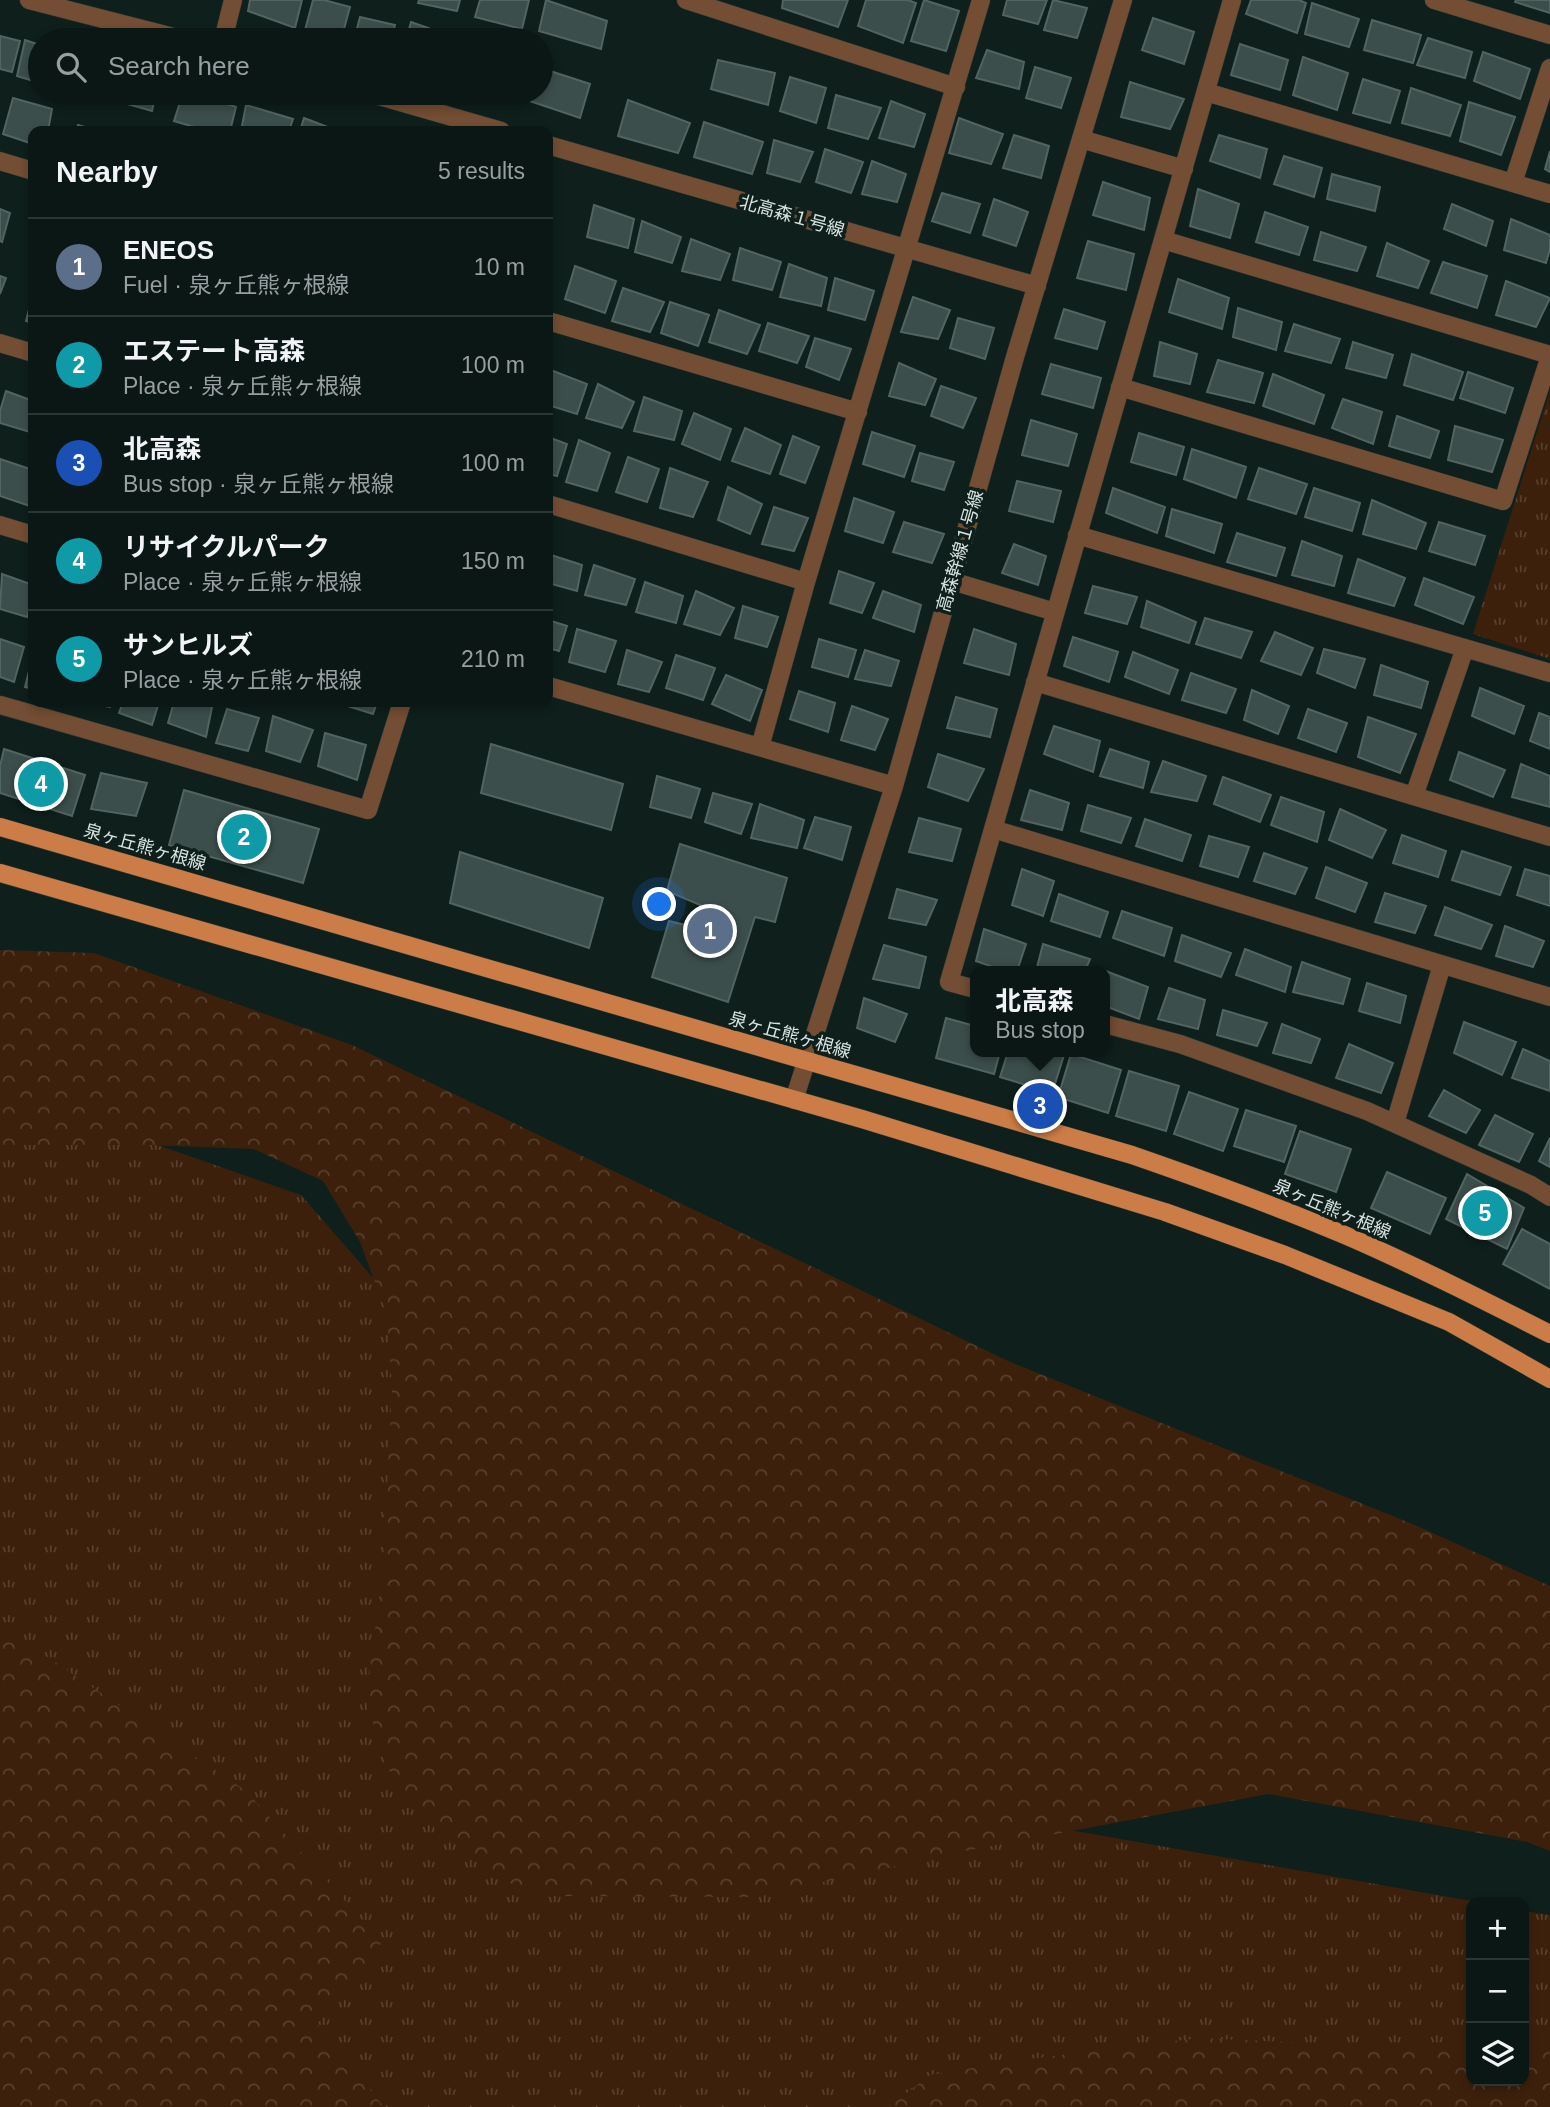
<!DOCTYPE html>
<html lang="en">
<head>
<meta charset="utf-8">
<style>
  body { margin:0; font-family:Helvetica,"Noto Sans JP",sans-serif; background:#13201e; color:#f1f3f6 }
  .controls { position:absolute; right:21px; bottom:21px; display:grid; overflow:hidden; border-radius:14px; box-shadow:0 4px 10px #0003 }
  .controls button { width:63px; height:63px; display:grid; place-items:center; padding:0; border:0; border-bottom:2px solid #2a3634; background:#0a1715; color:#f1f3f6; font:35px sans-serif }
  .you { position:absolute; left:660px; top:905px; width:24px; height:24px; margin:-18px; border:5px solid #fff; border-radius:50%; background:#1a73e8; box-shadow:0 0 0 10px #1a73e833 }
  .badge { display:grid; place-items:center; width:46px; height:46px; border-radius:50%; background:#1a73e8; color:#fff; font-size:23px; font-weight:700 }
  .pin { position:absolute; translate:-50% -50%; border:4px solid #fff; box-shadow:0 2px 7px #0006 }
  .popup { position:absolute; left:970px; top:966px; width:140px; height:91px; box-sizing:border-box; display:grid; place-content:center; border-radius:14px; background:#0a1715; filter:drop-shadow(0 2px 5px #0005); font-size:23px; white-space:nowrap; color:#999fa0 }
  .popup b { font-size:26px; color:#f1f3f6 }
  .popup::after { content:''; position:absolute; left:50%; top:100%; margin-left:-14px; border:14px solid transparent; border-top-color:#0a1715 }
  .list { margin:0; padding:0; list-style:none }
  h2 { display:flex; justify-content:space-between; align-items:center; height:91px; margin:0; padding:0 28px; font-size:30px }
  h2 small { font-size:23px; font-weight:400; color:#999fa0 }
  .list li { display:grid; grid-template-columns:46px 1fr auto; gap:21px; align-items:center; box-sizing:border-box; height:98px; padding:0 28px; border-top:2px solid #2a3634 }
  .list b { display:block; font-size:26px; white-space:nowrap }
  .list p { margin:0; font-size:23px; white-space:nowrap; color:#999fa0 }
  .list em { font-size:23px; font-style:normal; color:#999fa0 }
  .icon { flex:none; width:38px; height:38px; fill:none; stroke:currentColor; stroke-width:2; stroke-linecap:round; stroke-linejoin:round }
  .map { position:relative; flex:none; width:1550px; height:2107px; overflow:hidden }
  .search { position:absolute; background:#0a1715; box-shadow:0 4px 10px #0003; left:28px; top:28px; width:525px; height:77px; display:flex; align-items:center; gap:18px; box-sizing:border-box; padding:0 24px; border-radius:38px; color:#999fa0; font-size:26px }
  .panel { position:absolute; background:#0a1715; box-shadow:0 4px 10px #0003; left:28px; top:126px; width:525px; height:581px; border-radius:14px }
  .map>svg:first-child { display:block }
  .grass { fill:url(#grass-tufts) }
  .forest { fill:url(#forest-crowns) }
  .building { fill:#3c4e4b; stroke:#516460; stroke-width:2 }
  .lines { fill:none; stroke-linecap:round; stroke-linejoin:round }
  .minor-casing { stroke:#2a3a37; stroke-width:19 }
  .major-casing { stroke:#2a3a37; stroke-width:19 }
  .minor { stroke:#734d34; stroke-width:18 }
  .major { stroke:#cc7c46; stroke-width:18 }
  .labels { text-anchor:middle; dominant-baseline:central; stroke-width:7; stroke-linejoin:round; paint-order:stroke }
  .street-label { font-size:18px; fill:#d8e3e0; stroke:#0e1f1c }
</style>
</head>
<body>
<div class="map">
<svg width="1550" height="2107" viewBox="0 0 1550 2107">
  <defs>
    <pattern id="grass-tufts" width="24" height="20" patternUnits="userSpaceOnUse" patternTransform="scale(1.75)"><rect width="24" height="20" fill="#3c200c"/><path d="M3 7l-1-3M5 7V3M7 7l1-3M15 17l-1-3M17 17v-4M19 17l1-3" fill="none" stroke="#57402f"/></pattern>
    <pattern id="forest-crowns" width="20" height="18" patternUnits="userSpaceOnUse" patternTransform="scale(1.75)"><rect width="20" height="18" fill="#3c200c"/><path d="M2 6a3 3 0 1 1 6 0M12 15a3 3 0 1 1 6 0" fill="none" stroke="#57402f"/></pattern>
  </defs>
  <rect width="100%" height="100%" fill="#0e1f1c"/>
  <!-- grass -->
  <path class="grass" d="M1550 391V659L1473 634Z
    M0 1106 54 1109 301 1195 530 1458 737 1771 1477 1902H1471V2081H1524V1911L1550 1915V2107H0Z"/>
  <!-- forest -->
  <path class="forest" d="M0 950 94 953 352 1045 1008 1361 1415 1525 1550 1586V1851L1527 1842 1268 1794 965 1851 755 1897 552 1896 503 1881 436 1830 388 1769 366 1702 383 1566 392 1387 387 1315 360 1242 323 1181 254 1149 148 1145H0Z
    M0 1625 246 1791 382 1942 317 2024 384 2107H0Z
    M1199 2038 1471 2050V2081H1524V2052L1550 2049V2107H889L930 2075 1021 2060Z"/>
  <!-- building -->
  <path class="building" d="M250 0H302L295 28 248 11Z
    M313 0H324L350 7 341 40 305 30Z
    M419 0H460L457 11 418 3Z
    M480 0H529L522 29 475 17Z
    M546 0 607 21 601 49 539 31Z
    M783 0H848L838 27 782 8Z
    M866 0H908L916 3 903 43 858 26Z
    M924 0 959 11 946 51 911 41Z
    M1007 0H1047L1038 24 1003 15Z
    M1053 0 1087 8 1077 38 1044 30Z
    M1251 0H1299L1306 3 1297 33 1246 14Z
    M1516 0H1550V13L1515 2Z
    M1312 3 1359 19 1349 47 1305 34Z
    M360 17 395 25 391 40H354Z
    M1153 18 1194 32 1184 64 1142 50Z
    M1372 20 1421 35 1413 63 1364 50Z
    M411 22 448 35 447 40H406Z
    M0 36 20 41 12 72 0 69Z
    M1428 38 1472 52 1465 78 1417 65Z
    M25 40 40 45V83L17 76Z
    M1240 44 1288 60 1280 90 1231 75Z
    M987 50 1024 62 1019 89 976 78Z
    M1483 52 1530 69 1520 99 1474 81Z
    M1303 57 1348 73 1337 110 1293 95Z
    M718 60 775 73 768 105 711 89Z
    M1035 67 1071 78 1061 108 1026 98Z
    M541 68 590 84 580 118 518 97 519 93H541Z
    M790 77 826 88 816 123 780 111Z
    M1363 79 1400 91 1390 123 1353 113Z
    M1130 82 1184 99 1170 129 1121 117Z
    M1411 88 1461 105 1450 136 1402 123Z
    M89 93H156L152 111Z
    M183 93H194L236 107 230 131H208L174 121Z
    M836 95 881 108 868 139 828 128Z
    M13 98 52 109 48 131H33V144L3 134Z
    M628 100 690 123 678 153 618 136Z
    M891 101 925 114 914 147 879 138Z
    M1469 102 1515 117 1501 155 1460 141Z
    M246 105 293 119 289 131H241Z
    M304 118 338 131H300Z
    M959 118 1003 134 991 164 949 153Z
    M704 122 763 142 752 174 694 157Z
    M78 125 99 131H76Z
    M1014 135 1049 146 1041 178 1003 168Z
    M1219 135 1267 149 1260 178 1210 161Z
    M774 140 813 152 800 182 767 173Z
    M825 149 863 162 851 193 816 182Z
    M1550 151V172L1545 169Z
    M1284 156 1322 168 1314 197 1274 184Z
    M872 161 906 174 897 202 862 194Z
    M1332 174 1380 187 1375 211 1327 199Z
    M1103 182 1150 198 1144 230 1093 215Z
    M1198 189 1239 204 1230 238 1190 226Z
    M942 193 980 204 970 233 932 221Z
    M994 199 1028 212 1016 246 983 235Z
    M1452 204 1493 221 1486 246 1444 229Z
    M594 205 634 219 628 248 587 237Z
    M0 209 10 213 2 242 0 241Z
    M1265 212 1308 227 1299 255 1256 242Z
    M1511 219 1550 235V249L1546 263 1504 250Z
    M642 221 681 237 672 263 635 252Z
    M1321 232 1366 247 1357 271 1314 260Z
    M691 239 730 254 720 280 682 271Z
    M1088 241 1134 254 1126 290 1077 278Z
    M1387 243 1429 261 1418 288 1377 276Z
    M740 248 781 262 772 290 733 280Z
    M1443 262 1487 276 1477 308 1431 293Z
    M789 264 827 278 821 306 780 297Z
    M575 266 616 281 605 313 565 299Z
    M0 276 6 278 0 294Z
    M835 278 874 291 865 320 828 310Z
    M1178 279 1229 298 1222 329 1169 312Z
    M1506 281 1550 298 1536 327 1496 315Z
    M623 288 664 302 650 332 612 321Z
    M33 294V323L26 321Z
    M913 297 950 310 938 339 901 332Z
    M670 302 709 315 698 346 661 333Z
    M1238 308 1282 322 1276 350 1233 337Z
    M1064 309 1105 322 1097 349 1055 338Z
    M719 310 760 325 747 354 709 342Z
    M958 318 994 328 985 359 950 348Z
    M768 323 809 336 797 363 759 351Z
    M1294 324 1340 339 1331 363 1285 351Z
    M815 338 851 349 839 380 806 367Z
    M1160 342 1197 354 1190 384 1154 376Z
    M1353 342 1393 355 1386 378 1346 368Z
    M1412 354 1463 372 1453 400 1404 385Z
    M1218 360 1263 373 1254 403 1207 392Z
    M899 363 936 379 925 405 889 396Z
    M1051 364 1101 378 1093 408 1042 394Z
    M548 369 587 384 577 414 548 405Z
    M1468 372 1513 388 1505 413 1460 398Z
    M1273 374 1324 395 1314 424 1263 406Z
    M598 384 634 402 622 428 586 418Z
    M941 386 976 398 963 428 931 416Z
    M6 391 33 401V433L0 423V411Z
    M644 397 682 411 674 440 634 431Z
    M1343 399 1382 412 1373 444 1332 428Z
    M694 413 731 429 720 460 682 444Z
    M1397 416 1439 431 1430 458 1389 446Z
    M1031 420 1077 434 1068 466 1022 455Z
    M1455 426 1503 440 1492 472 1448 460Z
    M745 428 781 445 770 474 732 461Z
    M872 432 915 446 904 477 863 464Z
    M1139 433 1184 447 1176 475 1131 462Z
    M793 436 819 447 805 483 780 474Z
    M548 437 567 444 557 476 548 474Z
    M579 440 610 453 597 491 566 482Z
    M1192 449 1246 467 1236 498 1184 479Z
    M920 453 954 462 944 490 912 481Z
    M628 457 659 469 647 502 616 492Z
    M0 459 33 470V507L0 496Z
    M670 468 708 482 693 517 660 508Z
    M1259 468 1307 484 1296 514 1248 499Z
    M1017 481 1061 491 1053 522 1009 511Z
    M728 487 762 504 750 534 718 520Z
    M1113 488 1165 507 1157 533 1106 513Z
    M1314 488 1360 503 1352 531 1305 517Z
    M854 498 894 512 883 543 845 531Z
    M1372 500 1426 523 1416 549 1363 534Z
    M774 507 808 518 794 551 762 544Z
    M1172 509 1222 524 1214 553 1166 536Z
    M904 522 944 534 932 563 893 552Z
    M1439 522 1485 536 1475 565 1429 551Z
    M1237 533 1285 548 1276 576 1227 562Z
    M1302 541 1342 556 1334 586 1292 575Z
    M1014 544 1046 556 1038 585 1002 573Z
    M548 554 582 565 577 591 548 583Z
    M1358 559 1405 578 1394 606 1348 593Z
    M594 565 635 579 626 605 585 595Z
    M839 571 874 583 862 613 830 603Z
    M2 574 33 585V597L27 617 0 609Z
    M1424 578 1474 597 1463 624 1415 605Z
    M645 582 683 596 676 623 636 612Z
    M1093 586 1137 597 1127 624 1085 613Z
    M696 591 734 608 720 635 684 624Z
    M883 591 921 605 914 632 873 618Z
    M1147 601 1196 622 1189 643 1141 627Z
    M743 606 778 617 767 647 735 638Z
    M1205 618 1252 632 1241 658 1196 644Z
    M548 620 567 626 559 651 548 648Z
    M577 629 616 641 605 672 569 662Z
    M974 629 1016 644 1009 675 964 663Z
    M1275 632 1313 648 1301 675 1261 661Z
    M1073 637 1118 652 1109 682 1064 666Z
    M0 639 24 647 14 682 0 677Z
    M819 639 856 650 848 677 812 667Z
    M1324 649 1365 659 1355 688 1317 673Z
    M627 650 662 662 649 692 618 684Z
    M865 650 899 661 891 686 855 679Z
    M1133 652 1178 670 1169 694 1125 677Z
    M33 655V689L25 687Z
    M676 655 715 668 703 700 666 688Z
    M1381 665 1428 682 1421 708 1374 695Z
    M1191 673 1236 689 1226 713 1182 700Z
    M726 675 762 690 750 721 712 704Z
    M1480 688 1524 706 1514 734 1472 716Z
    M1252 690 1289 706 1278 734 1244 720Z
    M799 691 835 703 828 732 790 719Z
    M956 697 997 709 990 737 947 728Z
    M79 702H112L110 707Z
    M123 702H159L152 725 119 713Z
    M174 702H213L206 737 168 723Z
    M335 702H377L373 714Z
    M852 706 888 719 875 750 841 740Z
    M227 709 259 718 248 751 216 743Z
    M1308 709 1347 723 1336 752 1298 738Z
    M1539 713 1550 717V749L1530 741Z
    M273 716 313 730 300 762 266 751Z
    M1368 717 1416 734 1400 773 1358 757Z
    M1054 726 1100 741 1093 772 1044 754Z
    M325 733 366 745 357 780 318 766Z
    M491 744 623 784 611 830 481 793Z
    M4 749 85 775 72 816 0 793V766Z
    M1110 749 1149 762 1143 788 1100 776Z
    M1459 752 1505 770 1493 797 1450 780Z
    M938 754 984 769 968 801 928 787Z
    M1163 761 1206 776 1197 801 1151 792Z
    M1521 764 1550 776V807L1512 797Z
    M101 773 147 783 136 816 91 809Z
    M657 776 700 789 691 818 650 807Z
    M1223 777 1271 795 1260 822 1214 804Z
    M184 790 319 829 303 883 169 845Z
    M1030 790 1069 803 1062 830 1021 820Z
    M713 793 752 804 741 834 705 822Z
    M1281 797 1324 812 1317 842 1271 825Z
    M760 804 804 820 797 848 751 838Z
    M1088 805 1131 818 1121 843 1081 831Z
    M1340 809 1386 830 1372 858 1329 840Z
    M815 817 851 827 842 860 804 848Z
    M919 818 961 829 952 861 909 852Z
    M1145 819 1191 835 1182 861 1136 846Z
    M1402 835 1446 851 1438 877 1393 863Z
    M1209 836 1249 847 1238 877 1200 866Z
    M680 844 787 878 775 922 755 917 728 1002 652 977 669 921 698 928 705 907 667 891Z
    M1462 851 1511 867 1500 895 1452 880Z
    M460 852 603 898 589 948 450 903Z
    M1264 853 1307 868 1295 894 1254 881Z
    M1326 867 1367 883 1355 912 1316 898Z
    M1022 869 1054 881 1043 916 1012 905Z
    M1525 869 1550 876V906L1517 895Z
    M897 889 937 900 926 925 889 918Z
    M1385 893 1426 906 1415 933 1375 922Z
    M1059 894 1108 912 1100 937 1051 921Z
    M1445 907 1492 925 1481 949 1435 935Z
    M1122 911 1172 928 1164 956 1113 938Z
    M1505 926 1544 941 1533 967 1496 956Z
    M984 929 1026 944 1017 971H1005L976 961Z
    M1182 935 1231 953 1221 977 1175 961Z
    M1043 944 1090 959 1085 971H1036Z
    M884 945 926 957 919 988 873 979Z
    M1245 949 1291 967 1285 992 1236 975Z
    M1302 962 1350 979 1343 1004 1293 992Z
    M1103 970 1148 987 1139 1019 1105 1006V971Z
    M1367 983 1406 996 1400 1023 1359 1011Z
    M1169 988 1205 1000 1198 1029 1158 1019Z
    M864 998 907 1014 895 1042 857 1028Z
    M1223 1010 1267 1023 1257 1046 1217 1035Z
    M946 1018 975 1026V1052H1000L994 1074 936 1058Z
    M1464 1022 1516 1042 1502 1075 1454 1053Z
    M1282 1024 1320 1039 1311 1063 1273 1053Z
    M1349 1044 1393 1063 1381 1093 1336 1078Z
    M1523 1049 1550 1061V1091L1512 1078Z
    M1008 1052H1065L1052 1093 1000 1077Z
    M1071 1054 1121 1070 1108 1113 1058 1097Z
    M1129 1071 1179 1086 1166 1131 1116 1116Z
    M1444 1090 1480 1110 1466 1133 1429 1116Z
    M1189 1092 1238 1109 1223 1151 1174 1134Z
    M1246 1110 1296 1126 1284 1162 1234 1146Z
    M1495 1115 1533 1134 1519 1162 1479 1145Z
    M1300 1131 1351 1149 1336 1192 1285 1174Z
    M1550 1138V1167L1539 1161Z
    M1387 1172 1446 1198 1430 1234 1371 1208Z
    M1467 1174 1524 1208 1507 1249 1446 1219Z
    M1522 1229 1550 1244V1289L1503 1264Z"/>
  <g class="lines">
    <!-- minor casing -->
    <g class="minor-casing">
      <path id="minor" d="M29 0 185 40
        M686 0 956 87
        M1434 0 1550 35
        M223 40 233 0
        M1206 92 1550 194
        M369 93 501 131
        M1081 139 1184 169
        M548 145 1037 286
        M0 161 33 171
        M1513 183 1550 68
        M1163 240 1550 355
        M548 321 858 412
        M0 343 33 353
        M1120 387 1503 501 1550 356
        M548 504 806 582
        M0 525 33 535
        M1077 535 1550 673
        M952 581 1055 612
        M1035 682 1550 837
        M548 686 894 786
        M0 705 368 810 402 702
        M760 747 806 582 981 0
        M1414 796 1465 648
        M993 829 1550 997
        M975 989 949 982 1232 0
        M1105 1024 1180 1044 1367 1111 1531 1185 1550 1197
        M794 1100 894 786 1015 357 1123 0
        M1395 1123 1442 965"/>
    </g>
    <!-- major casing -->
    <g class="major-casing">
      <path id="major" d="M0 827 1132 1155C1204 1180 1277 1206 1347 1236 1416 1266 1483 1300 1550 1334
        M0 873 862 1119 1165 1212 1285 1255 1449 1322 1550 1379"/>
    </g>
    <!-- minor -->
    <use href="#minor" class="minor"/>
    <!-- major -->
    <use href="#major" class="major"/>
  </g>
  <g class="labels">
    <!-- street labels -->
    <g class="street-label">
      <text transform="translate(792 216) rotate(16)">北高森１号線</text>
      <text transform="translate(960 551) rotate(-74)">高森幹線１号線</text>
      <text transform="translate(145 847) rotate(16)">泉ヶ丘熊ヶ根線</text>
      <text transform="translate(790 1035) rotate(16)">泉ヶ丘熊ヶ根線</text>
      <text transform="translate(1332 1209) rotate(23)">泉ヶ丘熊ヶ根線</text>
    </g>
  </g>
</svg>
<div class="controls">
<button>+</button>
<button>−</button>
<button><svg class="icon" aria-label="layers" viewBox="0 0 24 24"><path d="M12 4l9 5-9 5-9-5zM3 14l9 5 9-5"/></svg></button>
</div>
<div class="you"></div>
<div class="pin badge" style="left:710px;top:931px;background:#5c6f8a">1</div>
<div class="pin badge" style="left:244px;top:837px;background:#0f9aa8">2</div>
<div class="pin badge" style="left:1040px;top:1106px;background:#1a4fb4">3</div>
<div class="popup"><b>北高森</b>Bus stop</div>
<div class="pin badge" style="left:41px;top:784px;background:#0f9aa8">4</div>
<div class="pin badge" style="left:1485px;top:1213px;background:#0f9aa8">5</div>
<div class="search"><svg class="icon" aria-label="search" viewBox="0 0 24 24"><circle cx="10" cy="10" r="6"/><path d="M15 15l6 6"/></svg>Search here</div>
<section class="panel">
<h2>Nearby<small>5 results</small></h2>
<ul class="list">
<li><span class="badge" style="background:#5c6f8a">1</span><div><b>ENEOS</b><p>Fuel · 泉ヶ丘熊ヶ根線</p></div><em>10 m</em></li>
<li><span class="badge" style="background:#0f9aa8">2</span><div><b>エステート高森</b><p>Place · 泉ヶ丘熊ヶ根線</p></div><em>100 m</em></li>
<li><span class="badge" style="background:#1a4fb4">3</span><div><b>北高森</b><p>Bus stop · 泉ヶ丘熊ヶ根線</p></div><em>100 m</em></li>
<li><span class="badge" style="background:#0f9aa8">4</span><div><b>リサイクルパーク</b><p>Place · 泉ヶ丘熊ヶ根線</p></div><em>150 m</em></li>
<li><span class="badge" style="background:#0f9aa8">5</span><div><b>サンヒルズ</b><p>Place · 泉ヶ丘熊ヶ根線</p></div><em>210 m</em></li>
</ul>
</section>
</div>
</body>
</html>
